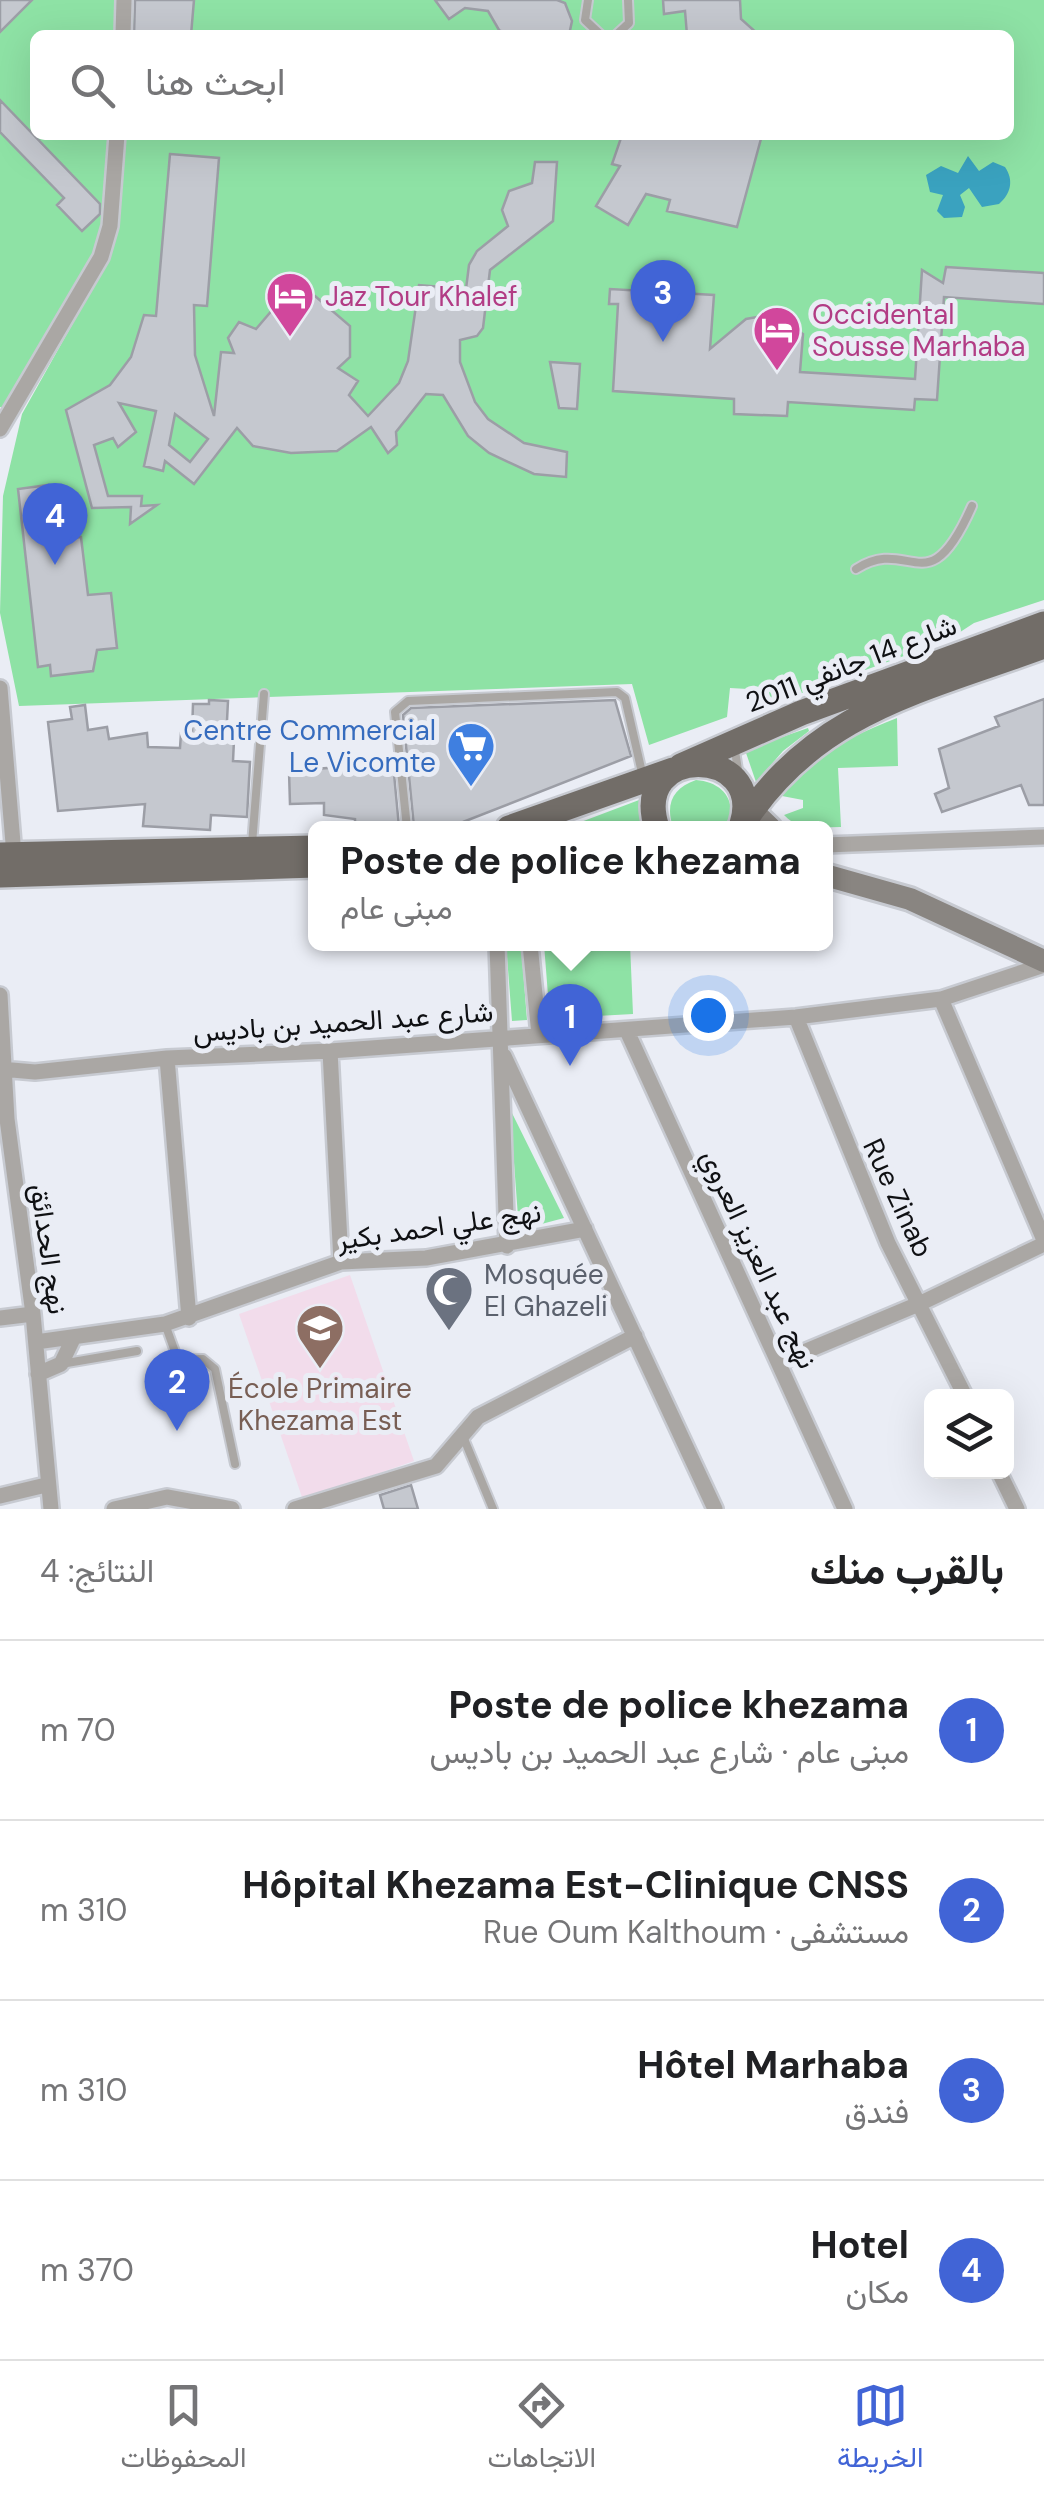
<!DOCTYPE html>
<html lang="ar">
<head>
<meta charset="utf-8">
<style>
  body { margin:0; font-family:"DM Sans",Vazirmatn,sans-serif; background:#f6f6f6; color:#202124; direction:rtl }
  .controls { position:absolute; right:30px; bottom:30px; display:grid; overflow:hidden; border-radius:15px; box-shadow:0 10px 40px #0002 }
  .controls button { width:90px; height:90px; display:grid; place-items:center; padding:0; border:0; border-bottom:2px solid #e0e0e0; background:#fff; color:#202124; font:50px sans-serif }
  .you { position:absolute; left:708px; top:1015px; width:35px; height:35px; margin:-25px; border:8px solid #fff; border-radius:50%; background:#1a73e8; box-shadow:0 0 0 15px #1a73e833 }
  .badge { display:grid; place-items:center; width:65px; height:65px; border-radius:50%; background:#4164d6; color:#fff; font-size:32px; font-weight:700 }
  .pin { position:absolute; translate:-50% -82px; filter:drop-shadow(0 2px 5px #0008) }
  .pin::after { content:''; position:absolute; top:52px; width:35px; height:30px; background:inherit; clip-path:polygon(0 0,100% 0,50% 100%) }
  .popup { position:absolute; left:308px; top:821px; width:525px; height:130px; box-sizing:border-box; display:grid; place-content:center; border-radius:15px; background:#fff; filter:drop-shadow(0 2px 8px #0005); font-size:32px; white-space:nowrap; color:#757577 }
  .popup b { font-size:38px; color:#202124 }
  .popup::after { content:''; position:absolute; left:50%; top:100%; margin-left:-20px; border:20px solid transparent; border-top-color:#fff }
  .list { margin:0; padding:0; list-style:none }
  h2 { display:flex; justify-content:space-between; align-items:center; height:130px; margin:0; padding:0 40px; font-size:42px }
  h2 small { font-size:32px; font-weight:400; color:#757577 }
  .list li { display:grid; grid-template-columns:65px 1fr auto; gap:30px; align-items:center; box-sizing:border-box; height:180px; padding:0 40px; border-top:2px solid #e0e0e0 }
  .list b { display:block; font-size:38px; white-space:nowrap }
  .list p { margin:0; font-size:32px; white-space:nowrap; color:#757577 }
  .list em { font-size:32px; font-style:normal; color:#757577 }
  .icon { flex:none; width:55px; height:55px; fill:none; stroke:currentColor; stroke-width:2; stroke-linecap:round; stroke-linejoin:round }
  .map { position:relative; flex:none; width:1044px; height:1509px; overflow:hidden; direction:ltr }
  .search { position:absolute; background:#fff; box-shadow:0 10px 40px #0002; left:30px; right:30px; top:30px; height:110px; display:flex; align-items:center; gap:25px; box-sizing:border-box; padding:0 35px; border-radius:15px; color:#757577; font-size:38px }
  .sheet { height:850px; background:#fff }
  nav { display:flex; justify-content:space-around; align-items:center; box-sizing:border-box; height:140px; border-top:2px solid #e0e0e0; background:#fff; font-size:28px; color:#757577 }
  nav a { display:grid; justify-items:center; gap:5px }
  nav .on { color:#4164d6 }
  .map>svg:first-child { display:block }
  .education { fill:#f2dceb }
  .green { fill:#8ee2a5 }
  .water { fill:#3aa2bf }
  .building { fill:#c5c8cf; stroke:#9c9ea6; stroke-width:2.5; fill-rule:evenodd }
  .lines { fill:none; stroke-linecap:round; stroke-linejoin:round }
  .service-casing { stroke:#c7cad1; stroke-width:12 }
  .minor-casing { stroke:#c7cad1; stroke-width:20 }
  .secondary-casing { stroke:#c7cad1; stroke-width:28 }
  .primary-casing { stroke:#c7cad1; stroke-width:30 }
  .service { stroke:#aaa7a4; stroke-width:8 }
  .minor { stroke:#aaa7a4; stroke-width:15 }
  .secondary { stroke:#898581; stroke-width:22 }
  .primary { stroke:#726d68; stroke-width:25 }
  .labels { text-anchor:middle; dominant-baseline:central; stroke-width:10; stroke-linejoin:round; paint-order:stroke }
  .hotel-label { font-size:28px; fill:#b23c85; stroke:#eaedf5; text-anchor:start }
  .street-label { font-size:28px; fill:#0f1013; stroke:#eaedf5 }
  .shop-label { font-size:28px; fill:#366cbe; stroke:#eaedf5; text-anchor:end }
  .worship-label { font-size:28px; fill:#5b616d; stroke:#eaedf5; text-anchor:start }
  .education-label { font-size:28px; fill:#785e54; stroke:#eaedf5 }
</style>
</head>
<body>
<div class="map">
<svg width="1044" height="1509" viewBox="0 0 1044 1509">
  <rect width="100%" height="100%" fill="#eaedf5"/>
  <!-- education -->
  <path class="education" d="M350 1275 414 1461 303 1500 239 1314Z"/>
  <!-- green -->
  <path class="green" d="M0 0H124L122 35H35V135H114L104 226 86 268 8 409 0 407Z
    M135 0H1044V600L974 623 948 640 755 710 748 689 730 688 727 717 649 745 632 684 19 706 0 613 3 496 22 414 101 273 117 228 124 135H1009V35H132Z
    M897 718 898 766 838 768 841 827C821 827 798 831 784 815L803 808V800L782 796C807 756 854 735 897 718Z
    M808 728 809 731 783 751 756 782 745 750Z
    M696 780C724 782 739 803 726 828L673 827C665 804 673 788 696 780Z
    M647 797 648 828H565Z
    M506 944H521L527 1020 512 1021Z
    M544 944H630L633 1014 561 1018 549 1008Z
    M510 1109 564 1218 519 1230Z"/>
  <!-- water -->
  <path class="water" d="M968 156 979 171 993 162 1005 167C1014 180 1011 194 999 204L982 207 969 188 960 195 965 207 962 217 944 218 937 211 943 195 930 192 926 175 941 166 958 173Z"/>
  <!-- building -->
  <path class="building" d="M0 0H32L0 32Z
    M135 0H194L191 35H134Z
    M435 0H557L565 3 572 21 569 35H509L499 30 488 11 465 8 449 19Z
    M663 0H740L741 19 759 35H687L685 11 664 14Z
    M0 100 100 204V214L82 231 57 205 64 198 0 132Z
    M622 135H762L737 227 667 211 670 200 646 194 628 225 596 206 620 166 612 164Z
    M170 154 219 158 207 306 194 305 195 355 214 416 221 352 234 353 228 338 239 322 256 329 280 301 289 303 297 296H315L350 326V357L338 368 358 381 349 395 368 416 399 383 408 361 419 285 466 289 469 265 477 251 508 226 502 210 509 191 532 183 535 162H557L553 221 490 270 483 328 477 336 460 340V362L475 402 488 419 524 443 567 452 566 477 534 474 489 453 468 436 443 395 426 394 396 432 397 445 388 453 371 427 337 451 291 453 253 446 237 428 194 484 165 461 163 471 144 466 156 411 119 403 136 432 118 447 113 438 94 445 108 496H142L141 506 157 505 130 524 131 507 92 508 66 410 110 385 131 357 144 315 156 316ZM175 414 208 439 190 462 169 445Z
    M946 267 1044 273V304L944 297 937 400 915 399 914 410 788 402 787 416 734 414V399L613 391 618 304H609L610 289 714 295 710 349 746 319 774 314 803 334 800 372 915 379 922 270 943 283Z
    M550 362 580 364 577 409 559 408Z
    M48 485 52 528 66 526 68 538 81 537 88 595 111 593 117 648 97 650 93 671 51 676 50 665 38 667 18 489Z
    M1044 699V805H1029L1021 785 942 812 935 794 949 788 939 749 999 726 995 717Z
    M209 700 228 701 226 740H234L233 761 250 762 247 817 211 815 210 830 143 826 145 804 58 811 48 722 72 719 70 707 85 705 88 730 107 727 109 739 147 733 148 747 180 748 181 733H192L193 704H209Z
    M615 700 631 756 463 822 414 827 403 715 411 708Z
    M393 763 399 827 355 828V819L324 815V803L290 804 289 771Z
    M411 1485 418 1509H384L380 1495Z"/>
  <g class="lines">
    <!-- service casing -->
    <g class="service-casing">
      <path id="service" d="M588 0 585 20 601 35
        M616 35 629 23 628 0
        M856 569C911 534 927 608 972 506
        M734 745 739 776
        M407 828 395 712 408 701 617 692 625 698 643 777
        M252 844 264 694
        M165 1324 178 1360 203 1359 215 1369 235 1464
        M61 1364 137 1351
        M462 1434 493 1509"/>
    </g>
    <!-- minor casing -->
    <g class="minor-casing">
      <path id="minor" d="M123 35 124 0
        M0 429 101 257 110 226 117 135
        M0 688 14 855
        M825 845 1044 837
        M497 944 507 1246
        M530 944 539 1035
        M0 995 7 1119 33 1314 51 1509
        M941 999 1044 1240
        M796 1017 888 1243 965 1396
        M627 1031 845 1509
        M330 1051 341 1262
        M504 1056 715 1509
        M167 1058 189 1318
        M0 1069 35 1072 167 1058 330 1051 796 1017 941 999 1044 965
        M0 1318 33 1314
        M36 1342 165 1324 341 1262 426 1258 585 1229
        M780 1362 921 1303 1044 1244
        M38 1374 61 1364 73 1339
        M999 1472 1017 1509
        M0 1496 46 1485
        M114 1509 167 1497 232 1509
        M295 1509 436 1466 478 1417 635 1336"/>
    </g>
    <!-- secondary casing -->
    <g class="secondary-casing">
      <path id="secondary" d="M744 803 770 828
        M825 875 910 899 1044 961"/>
    </g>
    <!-- primary casing -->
    <g class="primary-casing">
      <path id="primary" d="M681 766 801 713 1044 624
        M509 828 673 770
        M657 828C629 743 766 745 742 824
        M740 828C813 711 922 691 1044 646
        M0 855 315 848
        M0 875 315 865"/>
    </g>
    <!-- service -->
    <use href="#service" class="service"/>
    <!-- minor -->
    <use href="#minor" class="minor"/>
    <!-- secondary -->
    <use href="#secondary" class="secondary"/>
    <!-- primary -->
    <use href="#primary" class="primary"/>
  </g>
  <!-- icons -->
  <defs>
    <g id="hotel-pin" transform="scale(2.5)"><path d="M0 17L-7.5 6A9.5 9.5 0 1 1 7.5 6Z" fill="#d1479c" stroke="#eaedf5"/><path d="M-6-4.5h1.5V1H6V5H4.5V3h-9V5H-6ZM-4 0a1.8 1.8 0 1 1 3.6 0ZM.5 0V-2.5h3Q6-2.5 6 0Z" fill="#fff"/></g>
    <g id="supermarket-pin" transform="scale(2.5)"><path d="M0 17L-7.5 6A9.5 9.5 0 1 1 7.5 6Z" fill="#3f7fe0" stroke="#eaedf5"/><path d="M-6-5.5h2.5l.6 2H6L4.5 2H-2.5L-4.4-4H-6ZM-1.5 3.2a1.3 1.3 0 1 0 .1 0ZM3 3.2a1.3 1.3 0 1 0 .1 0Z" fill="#fff"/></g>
    <g id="mosque-pin" transform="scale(2.5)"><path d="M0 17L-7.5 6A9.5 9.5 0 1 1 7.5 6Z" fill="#6b7280" stroke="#eaedf5"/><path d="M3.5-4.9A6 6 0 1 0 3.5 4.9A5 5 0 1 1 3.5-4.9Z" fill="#fff"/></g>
    <g id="school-pin" transform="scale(2.5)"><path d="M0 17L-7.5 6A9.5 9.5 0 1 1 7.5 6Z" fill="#8d6e63" stroke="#eaedf5"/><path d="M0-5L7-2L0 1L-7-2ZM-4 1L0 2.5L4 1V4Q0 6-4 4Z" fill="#fff"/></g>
  </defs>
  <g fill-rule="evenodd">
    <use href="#hotel-pin" x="290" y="296"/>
    <use href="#hotel-pin" x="777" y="330"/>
    <use href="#supermarket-pin" x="471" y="746"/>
    <use href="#mosque-pin" x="449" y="1290"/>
    <use href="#school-pin" x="320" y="1328"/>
  </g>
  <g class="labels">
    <!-- hotel labels -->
    <g class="hotel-label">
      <text x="325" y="296">Jaz Tour Khalef</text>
      <text x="812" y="314">Occidental<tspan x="812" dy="32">Sousse Marhaba</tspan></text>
    </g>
    <!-- street labels -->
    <g class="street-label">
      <text transform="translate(851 664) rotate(-21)">شارع 14 جانفي 2011</text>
      <text transform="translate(343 1022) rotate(-4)">شارع عبد الحميد بن باديس</text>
      <text transform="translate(898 1198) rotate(65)">Rue Zinab</text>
      <text transform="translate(439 1226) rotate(-8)">نهج علي احمد بكير</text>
      <text transform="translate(49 1249) rotate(82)">نهج الحدائق</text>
      <text transform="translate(759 1259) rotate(65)">نهج عبد العزيز العروي</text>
    </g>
    <!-- shop labels -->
    <g class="shop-label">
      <text x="436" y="730">Centre Commercial<tspan x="436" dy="32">Le Vicomte</tspan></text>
    </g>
    <!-- worship labels -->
    <g class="worship-label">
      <text x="484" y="1274">Mosquée<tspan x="484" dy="32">El Ghazeli</tspan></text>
    </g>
    <!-- education labels -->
    <g class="education-label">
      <text x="320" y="1388">École Primaire<tspan x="320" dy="32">Khezama Est</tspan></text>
    </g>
  </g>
</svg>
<div class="controls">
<button><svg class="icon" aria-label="layers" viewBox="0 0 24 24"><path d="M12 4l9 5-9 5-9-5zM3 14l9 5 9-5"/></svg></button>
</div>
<div class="you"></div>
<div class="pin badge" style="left:570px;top:1066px">1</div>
<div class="popup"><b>Poste de police khezama</b>مبنى عام</div>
<div class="pin badge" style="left:177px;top:1431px">2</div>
<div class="pin badge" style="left:663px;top:342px">3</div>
<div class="pin badge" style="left:55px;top:565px">4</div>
<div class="search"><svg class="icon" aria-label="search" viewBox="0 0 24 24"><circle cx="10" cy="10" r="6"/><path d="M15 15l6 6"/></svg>ابحث هنا</div>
</div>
<section class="sheet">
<h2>بالقرب منك<small>النتائج: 4</small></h2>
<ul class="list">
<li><span class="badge">1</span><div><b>Poste de police khezama</b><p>مبنى عام · شارع عبد الحميد بن باديس</p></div><em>70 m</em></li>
<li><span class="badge">2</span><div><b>Hôpital Khezama Est-Clinique CNSS</b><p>مستشفى · Rue Oum Kalthoum</p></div><em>310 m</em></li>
<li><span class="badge">3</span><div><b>Hôtel Marhaba</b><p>فندق</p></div><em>310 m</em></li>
<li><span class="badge">4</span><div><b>Hotel</b><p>مكان</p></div><em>370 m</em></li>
</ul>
</section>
<nav>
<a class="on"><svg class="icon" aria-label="map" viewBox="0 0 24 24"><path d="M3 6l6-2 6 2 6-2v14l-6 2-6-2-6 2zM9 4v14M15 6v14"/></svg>الخريطة</a>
<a><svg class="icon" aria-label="directions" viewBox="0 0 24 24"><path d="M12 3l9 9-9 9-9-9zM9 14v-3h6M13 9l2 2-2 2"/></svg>الاتجاهات</a>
<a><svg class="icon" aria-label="saved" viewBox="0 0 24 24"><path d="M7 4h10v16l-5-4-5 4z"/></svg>المحفوظات</a>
</nav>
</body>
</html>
